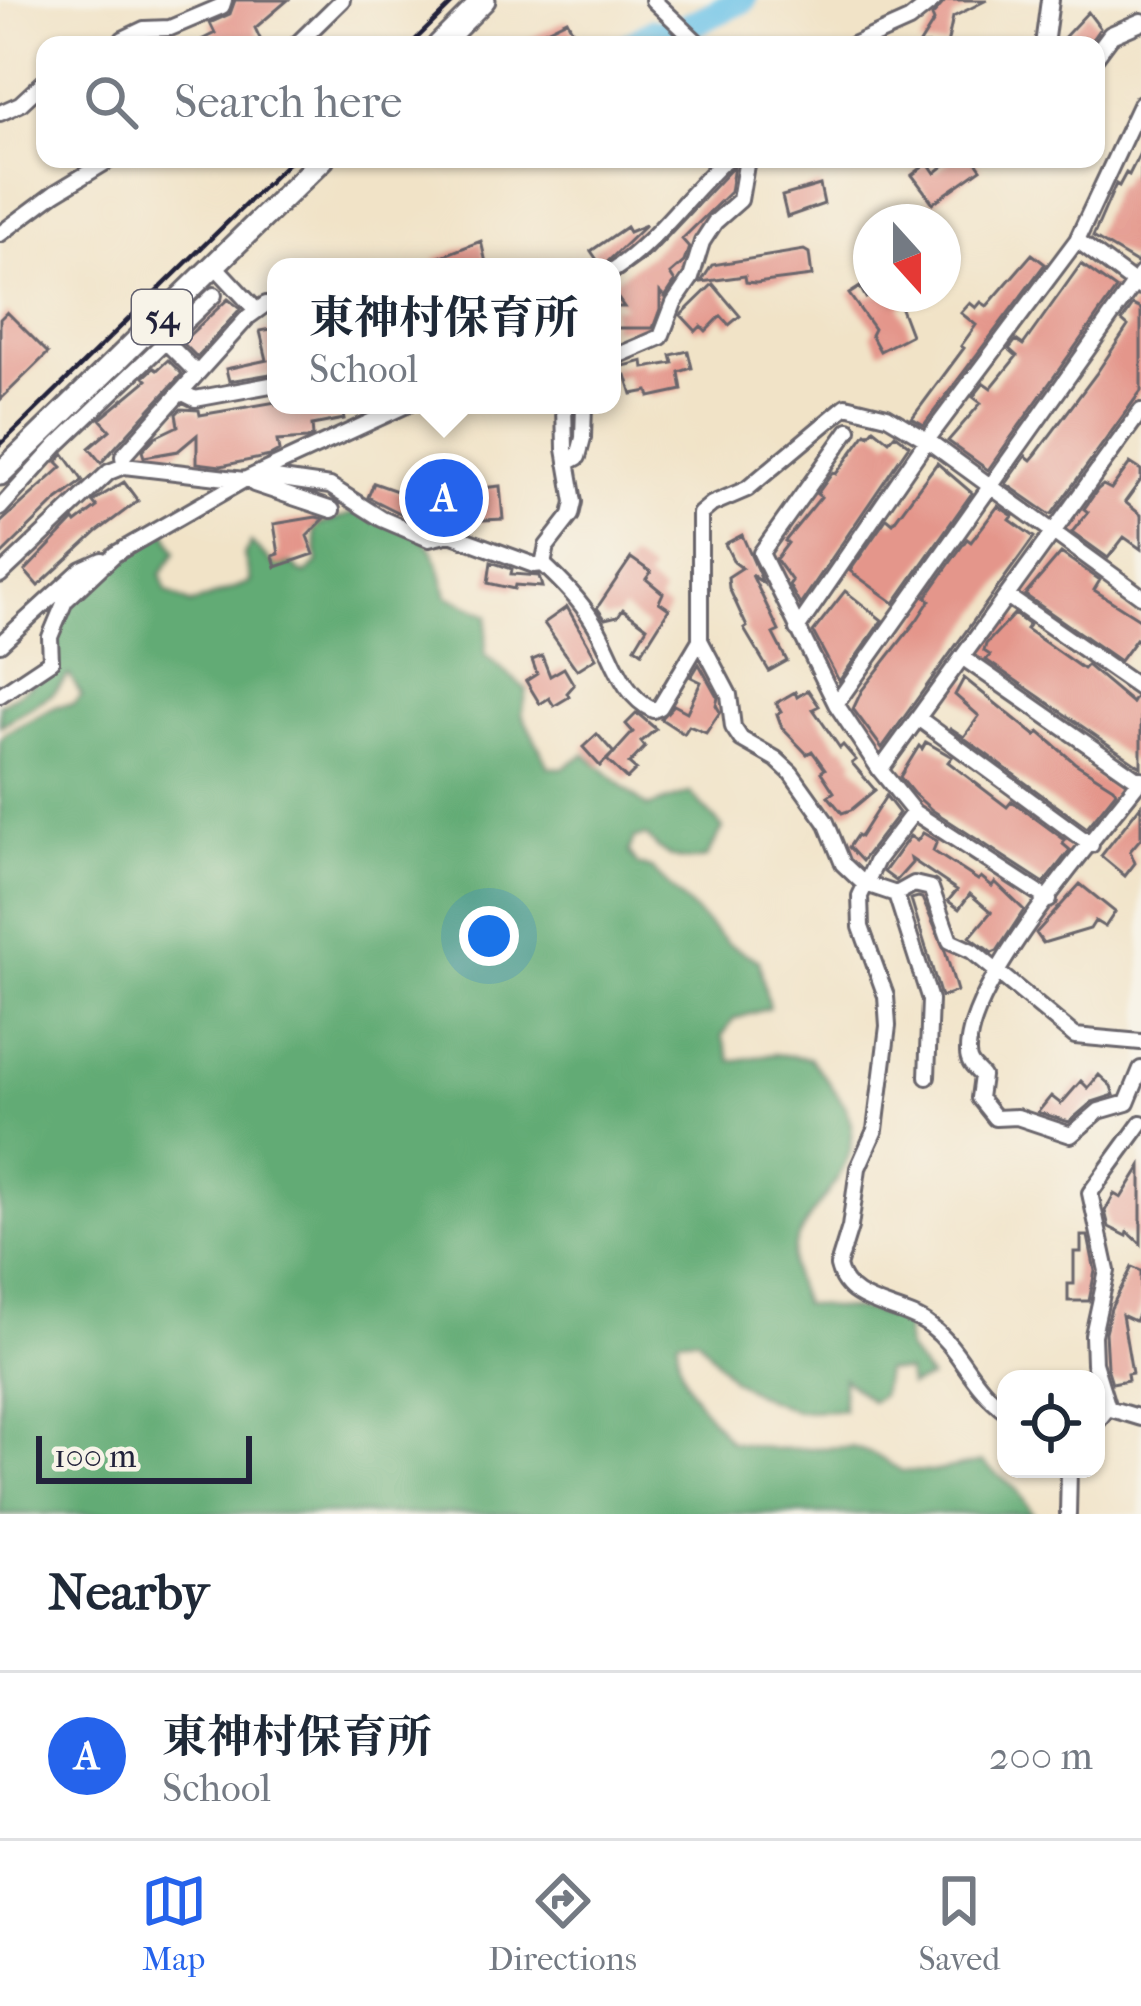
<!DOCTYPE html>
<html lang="en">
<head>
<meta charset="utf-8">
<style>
  body { margin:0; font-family:"IM FELL French Canon","Noto Serif JP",serif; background:#f6f6f7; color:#1f2937 }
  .controls { position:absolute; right:36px; bottom:36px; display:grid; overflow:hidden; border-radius:24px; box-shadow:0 3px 9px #0004 }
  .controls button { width:108px; height:108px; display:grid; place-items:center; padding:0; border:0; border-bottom:3px solid #e0e1e3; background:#fff; color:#1f2937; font:60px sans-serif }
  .compass { position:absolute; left:853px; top:204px; width:108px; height:108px; border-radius:50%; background:#fff; box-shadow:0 3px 9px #0004; rotate:159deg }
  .scale { position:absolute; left:36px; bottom:30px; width:216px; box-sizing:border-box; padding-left:12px; border:6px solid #22223b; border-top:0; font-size:33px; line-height:42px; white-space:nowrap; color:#22223b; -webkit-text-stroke:9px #f7f3e8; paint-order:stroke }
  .you { position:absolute; left:489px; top:936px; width:42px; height:42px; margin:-30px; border:9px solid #fff; border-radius:50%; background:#1a73e8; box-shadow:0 0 0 18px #1a73e833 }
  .badge { display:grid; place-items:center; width:78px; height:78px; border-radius:50%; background:#2563eb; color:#fff; font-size:39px; font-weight:700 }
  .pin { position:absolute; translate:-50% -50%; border:6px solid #fff; box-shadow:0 3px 12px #0006 }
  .popup { position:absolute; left:267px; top:258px; width:354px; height:156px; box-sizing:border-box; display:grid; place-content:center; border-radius:24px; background:#fff; filter:drop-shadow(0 3px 9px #0005); font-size:39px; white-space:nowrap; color:#747a83 }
  .popup b { font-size:45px; color:#1f2937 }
  .popup::after { content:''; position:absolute; left:50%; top:100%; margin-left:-24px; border:24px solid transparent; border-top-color:#fff }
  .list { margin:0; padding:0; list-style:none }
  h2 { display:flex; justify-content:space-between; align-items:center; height:156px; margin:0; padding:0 48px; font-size:51px }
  h2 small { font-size:39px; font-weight:400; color:#747a83 }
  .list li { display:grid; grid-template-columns:78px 1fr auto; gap:36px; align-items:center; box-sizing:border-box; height:168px; padding:0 48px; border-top:3px solid #e0e1e3 }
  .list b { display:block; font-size:45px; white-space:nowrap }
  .list p { margin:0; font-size:39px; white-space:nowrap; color:#747a83 }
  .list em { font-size:39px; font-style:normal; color:#747a83 }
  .icon { flex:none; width:66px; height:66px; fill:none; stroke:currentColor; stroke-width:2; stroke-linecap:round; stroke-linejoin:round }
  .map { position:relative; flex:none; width:1141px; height:1514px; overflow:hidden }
  .search { position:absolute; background:#fff; box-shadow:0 3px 9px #0004; left:36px; right:36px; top:36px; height:132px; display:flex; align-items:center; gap:30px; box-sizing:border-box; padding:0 42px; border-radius:24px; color:#747a83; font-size:45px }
  .sheet { height:324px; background:#fff }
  nav { display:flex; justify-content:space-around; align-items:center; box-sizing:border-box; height:168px; border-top:3px solid #e0e1e3; background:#fff; font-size:33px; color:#747a83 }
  nav a { display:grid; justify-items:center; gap:6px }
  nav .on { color:#2563eb }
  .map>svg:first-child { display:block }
  .forest { fill:#62ab74; stroke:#426658; stroke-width:3 }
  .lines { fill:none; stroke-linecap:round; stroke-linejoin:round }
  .river { stroke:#6ac2e8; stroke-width:27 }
  .building { fill:#e4968b }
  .minor-casing { stroke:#6a666c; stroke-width:20 }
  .tertiary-casing { stroke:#6a666c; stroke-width:22 }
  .primary-casing { stroke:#6a666c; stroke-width:27 }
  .minor { stroke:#fff; stroke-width:14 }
  .tertiary { stroke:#fff; stroke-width:16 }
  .primary { stroke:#fff; stroke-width:21 }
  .rail { stroke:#22223b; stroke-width:4.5 }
  .labels { text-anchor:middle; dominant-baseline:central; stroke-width:12; stroke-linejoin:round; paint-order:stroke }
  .shield { fill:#f7f3e8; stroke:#62616f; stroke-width:3 }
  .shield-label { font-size:33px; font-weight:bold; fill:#22223b }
</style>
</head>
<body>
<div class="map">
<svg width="1141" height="1514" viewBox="0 0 1141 1514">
  <rect width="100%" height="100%" fill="#f7f3e8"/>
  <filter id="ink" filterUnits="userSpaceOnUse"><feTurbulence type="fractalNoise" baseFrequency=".00833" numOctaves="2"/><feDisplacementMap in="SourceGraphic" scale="24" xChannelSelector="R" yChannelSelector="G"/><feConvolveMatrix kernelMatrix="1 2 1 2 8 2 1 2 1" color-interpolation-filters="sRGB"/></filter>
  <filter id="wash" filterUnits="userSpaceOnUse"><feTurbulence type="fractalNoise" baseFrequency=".004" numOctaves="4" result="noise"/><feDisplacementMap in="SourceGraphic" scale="48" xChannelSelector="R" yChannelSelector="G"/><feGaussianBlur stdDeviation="2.7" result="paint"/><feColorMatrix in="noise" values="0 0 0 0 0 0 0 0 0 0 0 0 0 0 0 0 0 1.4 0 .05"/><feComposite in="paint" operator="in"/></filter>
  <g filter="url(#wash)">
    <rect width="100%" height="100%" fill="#f1e3c7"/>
    <!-- forest -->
    <path class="forest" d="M362 510C424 534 431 529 447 596L488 615 485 655 527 690 522 714 549 767 562 768 585 754 647 807 690 793 723 828 706 858C678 864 664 858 647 836L634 838 629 852 638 865 651 869 727 943 759 961 769 1008 734 1019 722 1036 731 1061 774 1054 809 1058C864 1122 867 1143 815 1210 804 1225 794 1240 792 1260 790 1273 799 1291 803 1304L870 1311 905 1322 907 1350 930 1378 909 1386 907 1372 885 1370 881 1396 871 1401 843 1378V1410L796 1411 764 1398 733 1380 697 1337 678 1339C673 1378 707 1413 730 1442L774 1449 852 1447 875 1455 902 1471 932 1472 982 1462 1017 1490 1033 1514H0V740L4 734 57 706 73 704 82 696 69 675 52 694 0 726V705C18 692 49 679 55 657 59 640 55 629 66 613 89 577 130 552 165 529L176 552 161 574 166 591 191 604 251 582 244 555 251 543 275 566 294 564 299 572 306 574 318 562 314 527Z"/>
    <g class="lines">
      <!-- river -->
      <path class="river" d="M630 45 652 32H675L743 0"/>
    </g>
    <g id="blocks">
      <!-- building -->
      <path class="building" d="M235 0H288L255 28 263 45H191L215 33 210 23 230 14Z
        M946 0H987L953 17 947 45H919L934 21 932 16Z
        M1088 12 1100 28 1093 38 1086 45H1057Z
        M567 20 578 41 570 45H516Z
        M1141 151V254L1137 263 1093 237 1116 184 1119 186 1126 173 1129 175Z
        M952 159H974L981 169 933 203 912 175 928 163 935 173Z
        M734 166 730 192 682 239 689 247 684 262 670 274 675 282 665 297 660 292V309L653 328H612V307H624L612 290V282L651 254Z
        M820 185 824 204 787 217 782 196Z
        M646 225 602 267 591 251 626 227 629 232Z
        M481 241 486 263 477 267H437L434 259Z
        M804 250 809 253 812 276 756 283 746 282 745 276 701 282 712 265Z
        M1032 254 1045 264 924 425 912 418 964 348 961 346 976 325 961 313 970 303 976 308 981 302 987 306Z
        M1081 264 1116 289 988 470 948 441 981 403 973 397 984 383 991 388 1017 356 1009 349 1016 340 1023 345Z
        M713 284 740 316 729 325 721 316 706 331 701 326 696 331 681 315Z
        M860 287 866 298 874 294H901L906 303 900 306 911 335 880 351 871 335 874 329 849 294Z
        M228 299 240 309 197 357 182 342Z
        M1133 305 1141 309V391L1052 514H1049L1006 484 1026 456 1031 460 1036 454 1096 374 1128 326 1122 321Z
        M7 312 48 353 0 400V319Z
        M276 328V373L229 381 226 369 267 360 260 331Z
        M688 351 692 368 679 372 682 390 650 397 648 391 632 394 626 375 614 378 612 369 643 361 644 368 673 363 671 355Z
        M168 360 182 374 101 463 89 448 110 430 100 419 147 380 144 377 154 368 157 370Z
        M276 402V405H341L344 419 312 425 313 436 307 439 277 441 279 451 270 456 221 466 197 463V435L178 451 144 457 142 451 155 437 178 426 176 414 181 409 199 410 200 415Z
        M874 429 889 441 895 434 909 445 800 605 789 585 792 581 776 559 788 543 785 541 821 497 817 494 833 472 836 474 866 433 869 435Z
        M64 454 83 481 56 501 0 556V523L62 467 57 462Z
        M937 463 972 493 894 603 850 571 887 518 893 523Z
        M1130 463 1141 470V480L1125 502 1141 515V549L1124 537 1108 558 1072 532 1088 512 1084 509 1098 489 1103 485 1111 489Z
        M124 482 138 501 98 531 38 586 25 571 74 520 76 523 97 507 93 502 98 498Z
        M374 483 411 496 500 486 503 519 420 523 368 497Z
        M998 506 1013 516 1010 520 1034 537 882 748 853 709 862 690 917 620 930 600 926 597 967 539 971 542Z
        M316 517 324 519 307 536 314 554 276 567 273 556 279 554 274 524Z
        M742 535 763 583 752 575 779 631 773 634 787 661 769 671 744 629 747 627 729 588 728 577 742 568 734 562 725 544Z
        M1061 553 1100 580 1094 590 1141 620V643L1136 639 1120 661 1025 595Z
        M631 558 651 572 646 579 663 593 659 602 669 609 642 652 635 647 647 627 623 609 618 616 605 619 597 608Z
        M491 562 512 569 511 574 539 576 542 587 515 585 514 589 488 583Z
        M845 591 882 620 839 681 813 632Z
        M567 607 596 658 577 670 544 623Z
        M1014 614 1029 625 1026 629 1083 669 1087 665 1132 703 1135 698 1141 700V767L986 660 990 655 984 651 986 644Z
        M542 656 550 676 564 668 574 685 567 693 569 697 554 706 549 698 540 704 526 681 537 674 532 660Z
        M699 664 718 698 716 705 720 712 706 733 689 726 684 734 661 719 674 705 687 712 701 682 691 677Z
        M964 678 1036 736 1039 732 1075 763 1113 787 1116 792 1087 828 949 727 964 737 979 716 955 695Z
        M808 690 819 706 813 709 840 748 843 745 856 760 852 763 875 790 851 810 842 813 828 796 834 792 821 772 825 769 812 751 807 754 782 728 777 714 781 712 776 703 795 692 797 697Z
        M637 713 656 729 641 742 645 747 629 764 636 770 627 779 607 760 613 753 600 766 583 747 597 734 614 753 633 732 626 724Z
        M926 742 952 757 948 762 1007 807 1012 801 1065 840 1063 844 1070 850 1044 883 932 810 913 793 900 777 919 746 922 749Z
        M886 796 899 813 862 861 849 847 857 835 860 837Z
        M1141 805V838L1130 851 1135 863 1125 876 1101 856Z
        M923 833 937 841 933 851 978 880 981 877 992 886 995 882 1024 910 997 951 992 953 970 937 991 912 970 894 959 909 948 901 957 890 911 859 912 863 896 881 884 872 910 836 917 841Z
        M1080 884 1115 912 1105 927 1095 921 1090 929 1043 943 1036 933Z
        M918 897 922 898 945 951 957 991 941 997 911 899Z
        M1099 1075 1111 1086 1114 1095 1092 1102 1069 1122 1038 1112 1051 1096 1061 1104 1081 1081 1088 1088Z
        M1141 1166V1244L1128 1232 1127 1236 1109 1227 1105 1211 1114 1194 1121 1198Z
        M1081 1236H1088L1095 1271 1089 1301H1068V1284H1074V1252H1081Z
        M1132 1267 1141 1271V1308L1135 1321 1122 1315 1132 1373 1127 1374 1128 1380 1112 1383 1107 1367 1105 1332 1111 1308Z"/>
    </g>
  </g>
  <g filter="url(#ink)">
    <use href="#blocks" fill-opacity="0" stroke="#6a666c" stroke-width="3"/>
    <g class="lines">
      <!-- minor casing -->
      <g class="minor-casing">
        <path id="minor" d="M653 0 700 45
          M120 45 123 39 144 29 170 28 222 6 224 0
          M296 45 342 0
          M853 45 909 20 934 0
          M0 113 20 104 45 81
          M0 234 55 193 111 159
          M1077 240 1141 288
          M215 266 256 310
          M612 271C656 242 687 195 726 159
          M165 341 197 373
          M612 358 661 337 674 303 691 278 702 242 715 222 740 200 747 159
          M181 392 195 399 276 384
          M849 430 761 553 836 704 880 770 914 812 1049 900
          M567 463 578 457 583 438 584 405
          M124 466 123 456 248 317 266 304 276 302
          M254 484 332 510
          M0 508 58 444 214 295
          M543 564 547 546 571 515 574 502 565 449 564 405
          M0 575 109 472 124 466 244 480 407 405
          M1007 596 1141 689
          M1141 596 927 440 887 416 846 406 747 489 712 504 700 514V640L729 695 733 727 741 739 776 759 791 773 826 822 843 864 863 883 896 894 914 884 931 888 950 941 972 951 1075 1036 1141 1042
          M797 629 927 440 1077 240 1141 103
          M0 644 82 569 102 560
          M962 657 1140 781
          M0 695 51 661 50 637 65 601 115 554 244 480 275 478 330 486 382 519 429 539 450 534 534 565 543 564C562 582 580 600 594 623 612 651 620 695 653 710L660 707 700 640
          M836 704 1141 274
          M918 718 1091 845
          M880 770 1141 411
          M1141 779C1096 837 966 983 968 1053 968 1064 975 1068 982 1076L979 1098 995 1118 1017 1117 1071 1135 1099 1111 1127 1103 1141 1069
          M914 812 877 860 860 896 861 927 886 996 888 1026 875 1130 858 1168 850 1227 838 1266C847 1307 902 1304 930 1326 962 1350 969 1384 1006 1411
          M896 894 930 1000 927 1077
          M1108 1408 1141 1418
          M1096 1423 1108 1408 1094 1363 1093 1335 1107 1271 1090 1193 1141 1123
          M1068 1514 1069 1469"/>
      </g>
      <!-- tertiary casing -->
      <g class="tertiary-casing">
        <path id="tertiary" d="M1044 45 1050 0
          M1096 55 1111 35 1141 22"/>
      </g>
      <!-- primary casing -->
      <g class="primary-casing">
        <path id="primary" d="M439 45 484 0
          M0 474 323 159"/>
      </g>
      <!-- minor -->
      <use href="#minor" class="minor"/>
      <!-- tertiary -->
      <use href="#tertiary" class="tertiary"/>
      <!-- primary -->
      <use href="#primary" class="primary"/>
      <!-- rail -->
      <path class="rail" d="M410 45 456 0
        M0 445 292 159"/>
    </g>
  </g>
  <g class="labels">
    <!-- shield labels -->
    <rect class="shield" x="132" y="290" width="60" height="54" rx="9"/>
    <g class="shield-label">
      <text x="162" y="317">54</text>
    </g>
  </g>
</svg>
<div class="controls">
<button><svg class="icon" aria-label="locate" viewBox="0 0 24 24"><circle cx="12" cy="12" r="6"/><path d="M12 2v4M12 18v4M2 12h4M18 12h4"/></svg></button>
</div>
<svg class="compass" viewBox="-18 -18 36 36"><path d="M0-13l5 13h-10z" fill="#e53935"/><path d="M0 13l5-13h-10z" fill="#747a83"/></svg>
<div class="scale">100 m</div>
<div class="you"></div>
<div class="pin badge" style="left:444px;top:498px">A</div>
<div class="popup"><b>東神村保育所</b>School</div>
<div class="search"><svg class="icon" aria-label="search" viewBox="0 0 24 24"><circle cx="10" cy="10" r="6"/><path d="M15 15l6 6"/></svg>Search here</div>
</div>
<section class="sheet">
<h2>Nearby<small></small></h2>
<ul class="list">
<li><span class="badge">A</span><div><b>東神村保育所</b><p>School</p></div><em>200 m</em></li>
</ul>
</section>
<nav>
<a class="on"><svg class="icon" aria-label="map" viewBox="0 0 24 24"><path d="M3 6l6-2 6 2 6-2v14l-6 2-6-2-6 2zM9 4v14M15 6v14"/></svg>Map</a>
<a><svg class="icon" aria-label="directions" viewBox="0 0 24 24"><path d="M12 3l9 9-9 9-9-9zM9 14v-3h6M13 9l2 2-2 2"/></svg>Directions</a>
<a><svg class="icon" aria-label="saved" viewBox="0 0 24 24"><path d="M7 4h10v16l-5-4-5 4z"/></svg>Saved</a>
</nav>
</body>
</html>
